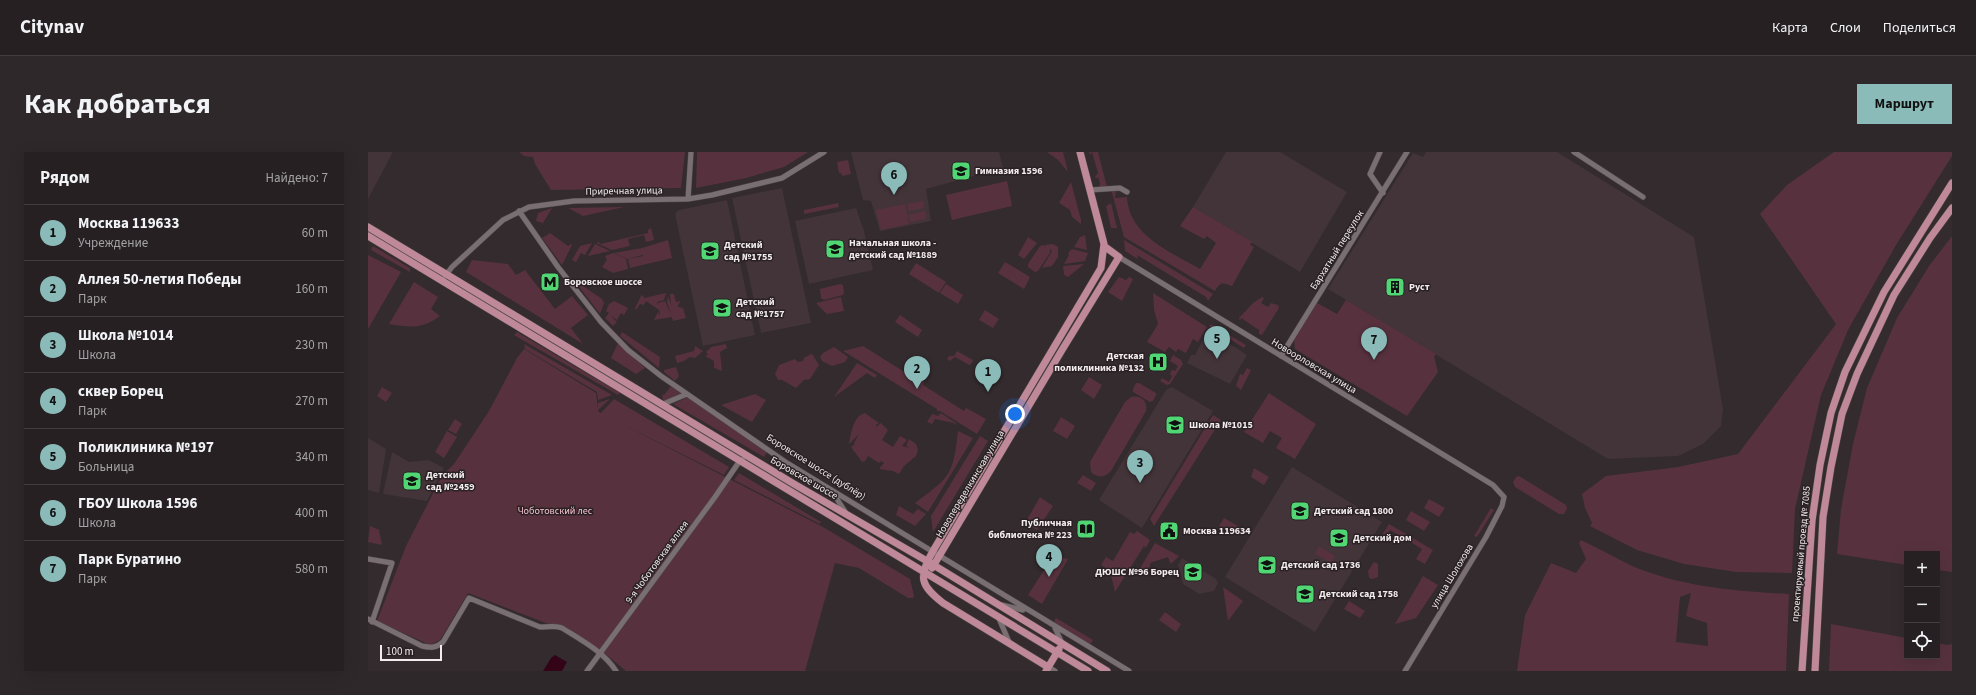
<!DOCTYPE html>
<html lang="ru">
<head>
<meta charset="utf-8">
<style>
  body { margin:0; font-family:"Source Sans 3",sans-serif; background:#2e282a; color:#f1f3f6 }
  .controls { position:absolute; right:12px; bottom:12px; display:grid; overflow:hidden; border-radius:0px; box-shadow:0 4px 16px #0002 }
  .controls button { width:36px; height:36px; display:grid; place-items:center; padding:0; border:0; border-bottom:1px solid #423e40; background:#262022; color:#f1f3f6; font:20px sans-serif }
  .scale { position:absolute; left:12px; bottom:10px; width:62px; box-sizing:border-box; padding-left:4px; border:2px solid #f2ecee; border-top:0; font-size:11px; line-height:14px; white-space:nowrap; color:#f2ecee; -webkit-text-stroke:3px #292123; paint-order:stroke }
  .you { position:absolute; left:647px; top:262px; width:14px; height:14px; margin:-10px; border:3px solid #fff; border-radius:50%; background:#1a73e8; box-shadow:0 0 0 6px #1a73e833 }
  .badge { display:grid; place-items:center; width:26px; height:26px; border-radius:50%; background:#8bbbb9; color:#111; font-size:13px; font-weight:700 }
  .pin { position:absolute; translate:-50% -33px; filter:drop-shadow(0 1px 2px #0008) }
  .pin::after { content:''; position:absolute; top:21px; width:14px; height:12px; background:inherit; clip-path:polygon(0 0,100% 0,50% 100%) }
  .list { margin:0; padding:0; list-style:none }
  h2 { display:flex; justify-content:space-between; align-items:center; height:52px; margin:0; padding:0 16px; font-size:17px }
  h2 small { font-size:13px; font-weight:400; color:#a4a3a5 }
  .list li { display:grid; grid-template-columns:26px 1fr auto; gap:12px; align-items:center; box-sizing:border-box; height:56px; padding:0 16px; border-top:1px solid #423e40 }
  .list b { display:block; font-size:15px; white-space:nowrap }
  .list p { margin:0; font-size:13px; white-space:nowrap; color:#a4a3a5 }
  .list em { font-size:13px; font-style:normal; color:#a4a3a5 }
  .icon { flex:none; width:22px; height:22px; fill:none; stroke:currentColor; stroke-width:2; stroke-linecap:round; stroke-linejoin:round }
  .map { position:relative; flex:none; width:1584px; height:519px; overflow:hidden; border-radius:0px }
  header { display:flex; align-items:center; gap:24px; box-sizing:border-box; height:56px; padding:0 20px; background:#262022; border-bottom:1px solid #423e40 }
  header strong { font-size:19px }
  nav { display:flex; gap:22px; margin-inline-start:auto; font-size:14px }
  .intro { display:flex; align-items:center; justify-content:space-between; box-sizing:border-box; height:96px; padding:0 24px }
  h1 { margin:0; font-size:28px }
  .button { padding:10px 18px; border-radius:0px; background:#8bbbb9; color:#111; font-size:14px; font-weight:700 }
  main { display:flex; gap:24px; padding:0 24px }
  aside { flex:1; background:#262022; border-radius:0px; box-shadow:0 4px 16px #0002 }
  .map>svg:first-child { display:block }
  .built { fill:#433439 }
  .green { fill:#57323e; fill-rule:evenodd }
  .water { fill:#330418 }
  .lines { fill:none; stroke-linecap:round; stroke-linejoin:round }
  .minor-casing { stroke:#4e4749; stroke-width:6 }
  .major-casing { stroke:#4e4749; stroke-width:8 }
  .minor { stroke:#796f72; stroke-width:5 }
  .major { stroke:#bf899a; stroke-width:7 }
  .labels { text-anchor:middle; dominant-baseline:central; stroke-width:3; stroke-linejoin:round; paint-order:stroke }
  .poi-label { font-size:10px; font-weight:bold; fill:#f2ecee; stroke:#292123; text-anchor:start }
  .street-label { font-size:10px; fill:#f2ecee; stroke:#292123 }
  .park-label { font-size:10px; fill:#f6c1d0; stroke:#292123 }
</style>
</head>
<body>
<header>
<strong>Citynav</strong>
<nav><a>Карта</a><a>Слои</a><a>Поделиться</a></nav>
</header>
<div class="intro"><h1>Как добраться</h1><a class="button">Маршрут</a></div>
<main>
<aside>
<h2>Рядом<small>Найдено: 7</small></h2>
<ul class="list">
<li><span class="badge">1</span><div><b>Москва 119633</b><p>Учреждение</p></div><em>60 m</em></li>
<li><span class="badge">2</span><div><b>Аллея 50-летия Победы</b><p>Парк</p></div><em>160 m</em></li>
<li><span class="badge">3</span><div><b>Школа №1014</b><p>Школа</p></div><em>230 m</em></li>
<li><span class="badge">4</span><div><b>сквер Борец</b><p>Парк</p></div><em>270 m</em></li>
<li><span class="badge">5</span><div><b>Поликлиника №197</b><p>Больница</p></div><em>340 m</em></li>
<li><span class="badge">6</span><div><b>ГБОУ Школа 1596</b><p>Школа</p></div><em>400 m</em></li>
<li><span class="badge">7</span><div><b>Парк Буратино</b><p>Парк</p></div><em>580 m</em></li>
</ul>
</aside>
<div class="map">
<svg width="1584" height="519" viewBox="0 0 1584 519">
  <rect width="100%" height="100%" fill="#332b2d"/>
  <!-- built -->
  <path class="built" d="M0 0H25L0 47Z
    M483 0H631L635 16 558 37 563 69 512 79 503 49 495 48Z
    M858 0H912L979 40 932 120 825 55Z
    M1058 0H1189L1326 85 1355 257 1353 274 1335 292 1310 304 1240 307 960 137 1045 1 1055 5Z
    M414 36 443 171 393 181 364 46Z
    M359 48 387 183 335 194 307 62 311 58Z
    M488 56 496 79 505 118 441 132 427 69Z
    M840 178 879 203 862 232 819 211 823 203H827Z
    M804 235 845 259 774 376 731 348 798 238Z
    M0 286 18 297 11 341 0 338Z
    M24 300 41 310 61 308 76 316 59 349 15 342Z
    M924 315 1014 370 947 480 857 425Z
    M814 406 848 427 850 431 846 439 831 442 815 432 810 413Z"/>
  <!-- green -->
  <path class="green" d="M151 0H317L313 36 183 38 167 12 165 5 156 4Z
    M329 0H440L416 15 378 26 328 36Z
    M679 0H695L700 20 690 8Z
    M721 0H730L739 35 731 36 732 31 730 25 728 27 727 25 730 21 724 0 722 3Z
    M1466 0H1584V4L1528 93 1480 178 1453 243 1427 357 1424 421 1368 420 1316 412 1269 398 1222 374 1224 371 1217 356 1214 342 1238 324 1310 315 1370 302 1468 172 1392 62 1419 33Z
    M480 8 483 22 474 24 473 21H471L469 10Z
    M639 29 644 54 584 68 578 43Z
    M703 30 713 68V72L704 65 702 58 691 51Z
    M743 37H748L747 46 759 45C761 84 803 100 832 117L848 91 839 84 836 87 812 74 825 55 884 90 882 93 886 95 864 134C854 130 852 130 847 139L756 85Z
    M555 49 556 56 541 59 539 52Z
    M470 51 471 55 436 62V58Z
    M743 51 749 76H743L738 54Z
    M537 52 541 72 513 78 508 58Z
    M256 55 215 64 200 56Z
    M184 56 175 71 168 69 170 61Z
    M557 59 558 67 542 70 540 63Z
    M283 76 286 88 278 90 276 83 260 87 262 94 244 98 228 91 231 90 232 92 280 81V78Z
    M182 81 200 94 203 92 204 93 194 113 174 86Z
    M717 83 719 98 706 95 712 85Z
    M1584 84V420L1569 418V402H1539V413L1469 402 1473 357 1485 292 1499 236 1529 166 1561 114Z
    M660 85 669 91 656 107 650 103Z
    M300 88 304 106 262 116 260 107 275 104V103L259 107 246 101 274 96Z
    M756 88 845 142 840 149 838 145 769 103 770 107 757 99Z
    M224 91 217 103 213 101 208 110 204 108 212 94Z
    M227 92 242 99 220 104Z
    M685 92 690 95V105L684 114 674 116 684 99 682 97V101L670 119 667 120 660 115V112L672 94 675 93 679 96 676 93Z
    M5 94 42 116V120L3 98Z
    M704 97 720 101 717 109 696 112 701 103 700 101Z
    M245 101 258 107 260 117 245 121 234 115 239 108 237 104Z
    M0 103 33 120 0 177Z
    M104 108 140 112 148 123 157 118 187 157 204 144 220 163 203 176 215 192 98 120Z
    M637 110 662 125 656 137 630 121Z
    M548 111 578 130 571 141 541 122Z
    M716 112 700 125 696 123 695 114Z
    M751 125 758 128 761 125 765 127 754 149 740 140Z
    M205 127 234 147 236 151 232 162Z
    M46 130 70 145 63 157 72 164C53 178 42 175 21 172Z
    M472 132 475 133 476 141 475 143 456 148 453 146 452 137Z
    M578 132 595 143 590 152 572 141Z
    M298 141 296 148 289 150 290 153V151L297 149 304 165 286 168 290 160 292 164 291 158 278 149 276 153 272 152 268 158 267 156 273 144 275 143 276 146Z
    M785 141 839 175 830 190 825 187 818 201 810 197 808 200 801 195 797 200 779 190 790 172 786 158Z
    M302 142H306L308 150 313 149 310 153V155L315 156 318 166 305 169 299 150 300 144 303 153Z
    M473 145 476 159 459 162 448 151Z
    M894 145 896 146 893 151 900 155 903 151 910 153 911 156 894 183 891 182V178L873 166 872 169 871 166 885 151Z
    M978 148 1068 202 1066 205 1070 220 1039 264 927 197 926 188 949 151 969 162Z
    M246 149 260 156 256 163 253 161 249 168 242 163 249 170 245 174 237 166 241 161 238 159 241 152Z
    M617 158 631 167 625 176 611 168Z
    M532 163 554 178 550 185 527 170Z
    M843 172 878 193 876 196 841 174Z
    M149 180 252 241 250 243 146 183Z
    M254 180 292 205 291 216 252 184Z
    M250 191 277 216 268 222 243 206Z
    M156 192 244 243 230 248 229 240 157 197Z
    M358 192 359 196 352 200 354 219 346 216V209L337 204 340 203 338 200 343 195Z
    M327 194 335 199 327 206 322 205 316 209 309 211 307 204 326 199Z
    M495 194 551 229 554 228 556 230 555 233 596 259 598 256 618 267 609 282 572 259H569V257L475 199Z
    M466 195 480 205 477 210 464 214 454 209 452 205 455 201Z
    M156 197 228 241 230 257V251L242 247 230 258 231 260 233 261 246 247 361 315 356 323 250 270 455 375 542 427 546 444 545 446H540L491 416 467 411 437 519H258C237 501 205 475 178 471L100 441 72 488 62 493 9 469 38 394 74 324 86 312 121 259 149 206Z
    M589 199 605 208 603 212 601 213 587 205 582 209 579 207 581 204H586Z
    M443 202 445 203 451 213 442 227 436 228 428 236 414 228H410L407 222 411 213 427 207 430 210 435 209 436 206Z
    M805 203 813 208 815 212 802 232 799 233 792 229 794 226 801 230 804 224 802 222 804 218 807 219 810 214 802 209Z
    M489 211 509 223 507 226 499 221 466 245Z
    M308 215 311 224 307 229 296 220V218Z
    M879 216 883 218 873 238 868 234 872 222 875 223Z
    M721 225 734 233 726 247 713 238Z
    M768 231H771L788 241V243L785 249 782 250 765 240V237Z
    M303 234 313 241 300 248H295L294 242 296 243Z
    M14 235 24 241 18 250 9 244Z
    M901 241 948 272 927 307 908 296 914 286 902 279 895 291 876 280Z
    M387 242 398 248 384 270 353 253Z
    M320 245 399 300 396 305 305 252Z
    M763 245C773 243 780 249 778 259L743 319C737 326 729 326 723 320L722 310 757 250Z
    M497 261 511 271 508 273V275L513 271 520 278 514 288 525 295 532 284 539 288 534 294 542 296 538 294 541 287 548 292 550 298 548 304 536 314 531 322 525 319 511 317 516 311 513 309 511 311 500 304 497 309 494 310 483 295 487 292 486 291 491 282 481 292C483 282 485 264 497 261Z
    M573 261 588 271 587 273 586 271 567 267 564 272 559 270 564 262 570 264Z
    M845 263 853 268 786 374 782 367Z
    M693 265 707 274 699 287 685 279Z
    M87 267 94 272 88 282 80 278Z
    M79 279 89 285 76 306 67 300Z
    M590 279 605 286 560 360 547 351C582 325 585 324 590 279Z
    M612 284 620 289 565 380 563 364Z
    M886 316 901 325 896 333 883 325Z
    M371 321 453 370 452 372 366 328Z
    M715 323 728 331 723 339 709 331Z
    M1151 324 1198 353 1199 357 1196 362H1191L1147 335 1145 330 1148 325Z
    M672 345 685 354 669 378 657 371Z
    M1061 347 1077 356 1071 365 1056 356Z
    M531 354 545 362 550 357 558 362 547 374 528 363Z
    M1123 356 1126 358 1109 385 1106 384Z
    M1043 359 1062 370 1056 379 1038 368Z
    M856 366 870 374 865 382 851 374Z
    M1021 372 1065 398 1057 412 1048 407 1054 397 1022 378 1017 385 1014 383Z
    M2 374 11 378 14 393 0 390Z
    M769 379 782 388 778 396 776 394 747 440 742 419 733 413 738 405 745 409 762 380 766 382Z
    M1213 388C1230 396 1246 405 1262 413 1312 435 1368 439 1421 442L1418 519H1149L1157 463 1183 411 1208 421 1218 407 1211 391ZM1323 441 1318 464 1339 471 1340 494 1308 490 1312 445Z
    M787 391 811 404 804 411H802L800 405 782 411V415L771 418Z
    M951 394 967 404 963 411 947 402Z
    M685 404 700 407 674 452 660 443Z
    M1006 410 1010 412V425L1004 427 1001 426 1000 419Z
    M1055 424 1070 433 1048 466 1027 472Z
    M855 435 875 449 860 469Z
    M981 449 997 459 992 466 976 457Z
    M797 460 813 472 808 480 791 468Z
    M688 466 725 488 721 494 691 476 686 469Z
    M1463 472 1539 486V504H1569V491L1580 493 1584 492V519H1461Z"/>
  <!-- water -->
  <path class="water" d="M187 503 199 510 194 519H175L183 506Z"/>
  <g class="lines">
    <!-- minor casing -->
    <g class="minor-casing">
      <path id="minor" d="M1012 0 1002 22 1015 41
        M1206 0 1275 45
        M722 38 752 36 759 40
        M320 47 323 0
        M151 59 190 115 233 170 260 198 293 224 419 311 761 519
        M751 105 1125 333 1136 345 1134 354 1118 385 1037 519
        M77 124 84 115 135 68 161 55 206 49 320 47 344 43 414 26 456 0
        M913 204 1039 0
        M295 252 319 242
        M465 341 478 361
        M0 407 24 411 4 470
        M634 453 655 458
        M630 464 641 490
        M0 467 54 494C63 496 68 496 75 490L101 446 172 475C180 475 187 473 194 476 213 488 236 500 248 519
        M687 476 694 491
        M680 515 687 519
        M219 519 347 345 371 310 375 307"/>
    </g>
    <!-- major casing -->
    <g class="major-casing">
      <path id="major" d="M0 75 426 332 559 409 739 519
        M0 84 720 519
        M564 416 694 198 751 105 736 94
        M680 515 575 451C552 433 550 425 565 399L733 116 736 92 712 0
        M678 519 691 497
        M1434 519 1444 369 1452 313 1463 261 1477 220 1516 140 1584 31
        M1447 519 1455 365 1463 315 1474 262 1489 222 1526 143 1562 86 1584 56"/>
    </g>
    <!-- minor -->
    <use href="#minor" class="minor"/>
    <!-- major -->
    <use href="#major" class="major"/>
  </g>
  <!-- icons -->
  <defs>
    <g id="school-square" transform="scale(1)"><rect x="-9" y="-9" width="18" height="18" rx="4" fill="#51d674" stroke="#292123"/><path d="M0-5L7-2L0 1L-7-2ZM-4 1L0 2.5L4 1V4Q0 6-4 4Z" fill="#111"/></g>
    <g id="metro-square" transform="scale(1)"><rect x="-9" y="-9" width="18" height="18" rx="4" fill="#51d674" stroke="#292123"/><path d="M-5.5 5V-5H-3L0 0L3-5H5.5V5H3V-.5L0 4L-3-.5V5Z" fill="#111"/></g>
    <g id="building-square" transform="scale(1)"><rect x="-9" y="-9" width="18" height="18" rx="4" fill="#51d674" stroke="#292123"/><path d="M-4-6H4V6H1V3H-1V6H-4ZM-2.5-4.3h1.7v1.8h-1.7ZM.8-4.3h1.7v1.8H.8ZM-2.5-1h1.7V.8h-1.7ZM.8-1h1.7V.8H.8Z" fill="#111"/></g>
    <g id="hospital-square" transform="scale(1)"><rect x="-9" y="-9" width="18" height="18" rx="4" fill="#51d674" stroke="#292123"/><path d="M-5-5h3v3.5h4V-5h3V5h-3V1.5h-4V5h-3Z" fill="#111"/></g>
    <g id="library-square" transform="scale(1)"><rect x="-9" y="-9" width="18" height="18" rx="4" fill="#51d674" stroke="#292123"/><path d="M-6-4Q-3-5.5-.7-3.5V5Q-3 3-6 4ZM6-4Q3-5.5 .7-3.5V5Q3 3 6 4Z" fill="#111"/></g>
    <g id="civic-square" transform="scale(1)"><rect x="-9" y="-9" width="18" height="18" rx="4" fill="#51d674" stroke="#292123"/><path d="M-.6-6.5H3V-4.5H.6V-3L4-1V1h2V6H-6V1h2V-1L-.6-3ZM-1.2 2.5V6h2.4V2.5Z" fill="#111"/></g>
  </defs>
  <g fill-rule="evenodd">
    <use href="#school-square" x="593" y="19"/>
    <use href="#school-square" x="467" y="97"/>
    <use href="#school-square" x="342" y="99"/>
    <use href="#metro-square" x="182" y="130"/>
    <use href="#building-square" x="1027" y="135"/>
    <use href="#school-square" x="354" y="156"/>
    <use href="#hospital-square" x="790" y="210"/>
    <use href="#school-square" x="807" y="273"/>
    <use href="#school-square" x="44" y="329"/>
    <use href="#school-square" x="932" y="359"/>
    <use href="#library-square" x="718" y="377"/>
    <use href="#civic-square" x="801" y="379"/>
    <use href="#school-square" x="971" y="386"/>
    <use href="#school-square" x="899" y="413"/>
    <use href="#school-square" x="825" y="420"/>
    <use href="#school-square" x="937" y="442"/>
  </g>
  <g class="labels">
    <!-- poi labels -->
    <g class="poi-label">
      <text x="607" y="19">Гимназия 1596</text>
      <text x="481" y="91">Начальная школа -<tspan x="481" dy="12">детский сад №1889</tspan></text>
      <text x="356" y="93">Детский<tspan x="356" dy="12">сад №1755</tspan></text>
      <text x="196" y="130">Боровское шоссе</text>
      <text x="1041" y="135">Руст</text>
      <text x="368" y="150">Детский<tspan x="368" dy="12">сад №1757</tspan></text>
      <text x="776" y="204" text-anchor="end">Детская<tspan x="776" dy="12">поликлиника №132</tspan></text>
      <text x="821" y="273">Школа №1015</text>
      <text x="58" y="323">Детский<tspan x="58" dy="12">сад №2459</tspan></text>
      <text x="946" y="359">Детский сад 1800</text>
      <text x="704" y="371" text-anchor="end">Публичная<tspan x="704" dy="12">библиотека № 223</tspan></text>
      <text x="815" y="379">Москва 119634</text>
      <text x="985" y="386">Детский дом</text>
      <text x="913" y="413">Детский сад 1736</text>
      <text x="811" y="420" text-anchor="end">ДЮШС №96 Борец</text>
      <text x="951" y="442">Детский сад 1758</text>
    </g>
    <!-- street labels -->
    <g class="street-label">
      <text transform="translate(256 39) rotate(-1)">Приречная улица</text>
      <text transform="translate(969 98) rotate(-58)">Бархатный переулок</text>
      <text transform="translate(946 214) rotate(31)">Новоорловская улица</text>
      <text transform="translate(448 315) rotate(32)">Боровское шоссе (дублёр)</text>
      <text transform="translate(436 326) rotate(30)">Боровское шоссе</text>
      <text transform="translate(602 332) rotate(-59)">Новопеределкинская улица</text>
      <text transform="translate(1433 402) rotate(-85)">проектируемый проезд № 7085</text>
      <text transform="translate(289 410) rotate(-54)">9-я Чоботовская аллея</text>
      <text transform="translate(1084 424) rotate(-59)">улица Шолохова</text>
    </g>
    <!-- park labels -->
    <g class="park-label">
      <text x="187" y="359">Чоботовский лес</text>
    </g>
  </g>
</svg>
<div class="controls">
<button>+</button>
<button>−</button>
<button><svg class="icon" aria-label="locate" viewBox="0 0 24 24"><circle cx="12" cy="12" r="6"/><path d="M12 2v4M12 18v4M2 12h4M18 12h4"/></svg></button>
</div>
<div class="scale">100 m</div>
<div class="you"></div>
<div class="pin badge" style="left:620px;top:240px">1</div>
<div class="pin badge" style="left:549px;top:237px">2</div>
<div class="pin badge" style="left:772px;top:331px">3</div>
<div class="pin badge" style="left:681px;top:425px">4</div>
<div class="pin badge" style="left:849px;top:207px">5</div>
<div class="pin badge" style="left:526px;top:43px">6</div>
<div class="pin badge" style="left:1006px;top:208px">7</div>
</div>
</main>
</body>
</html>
